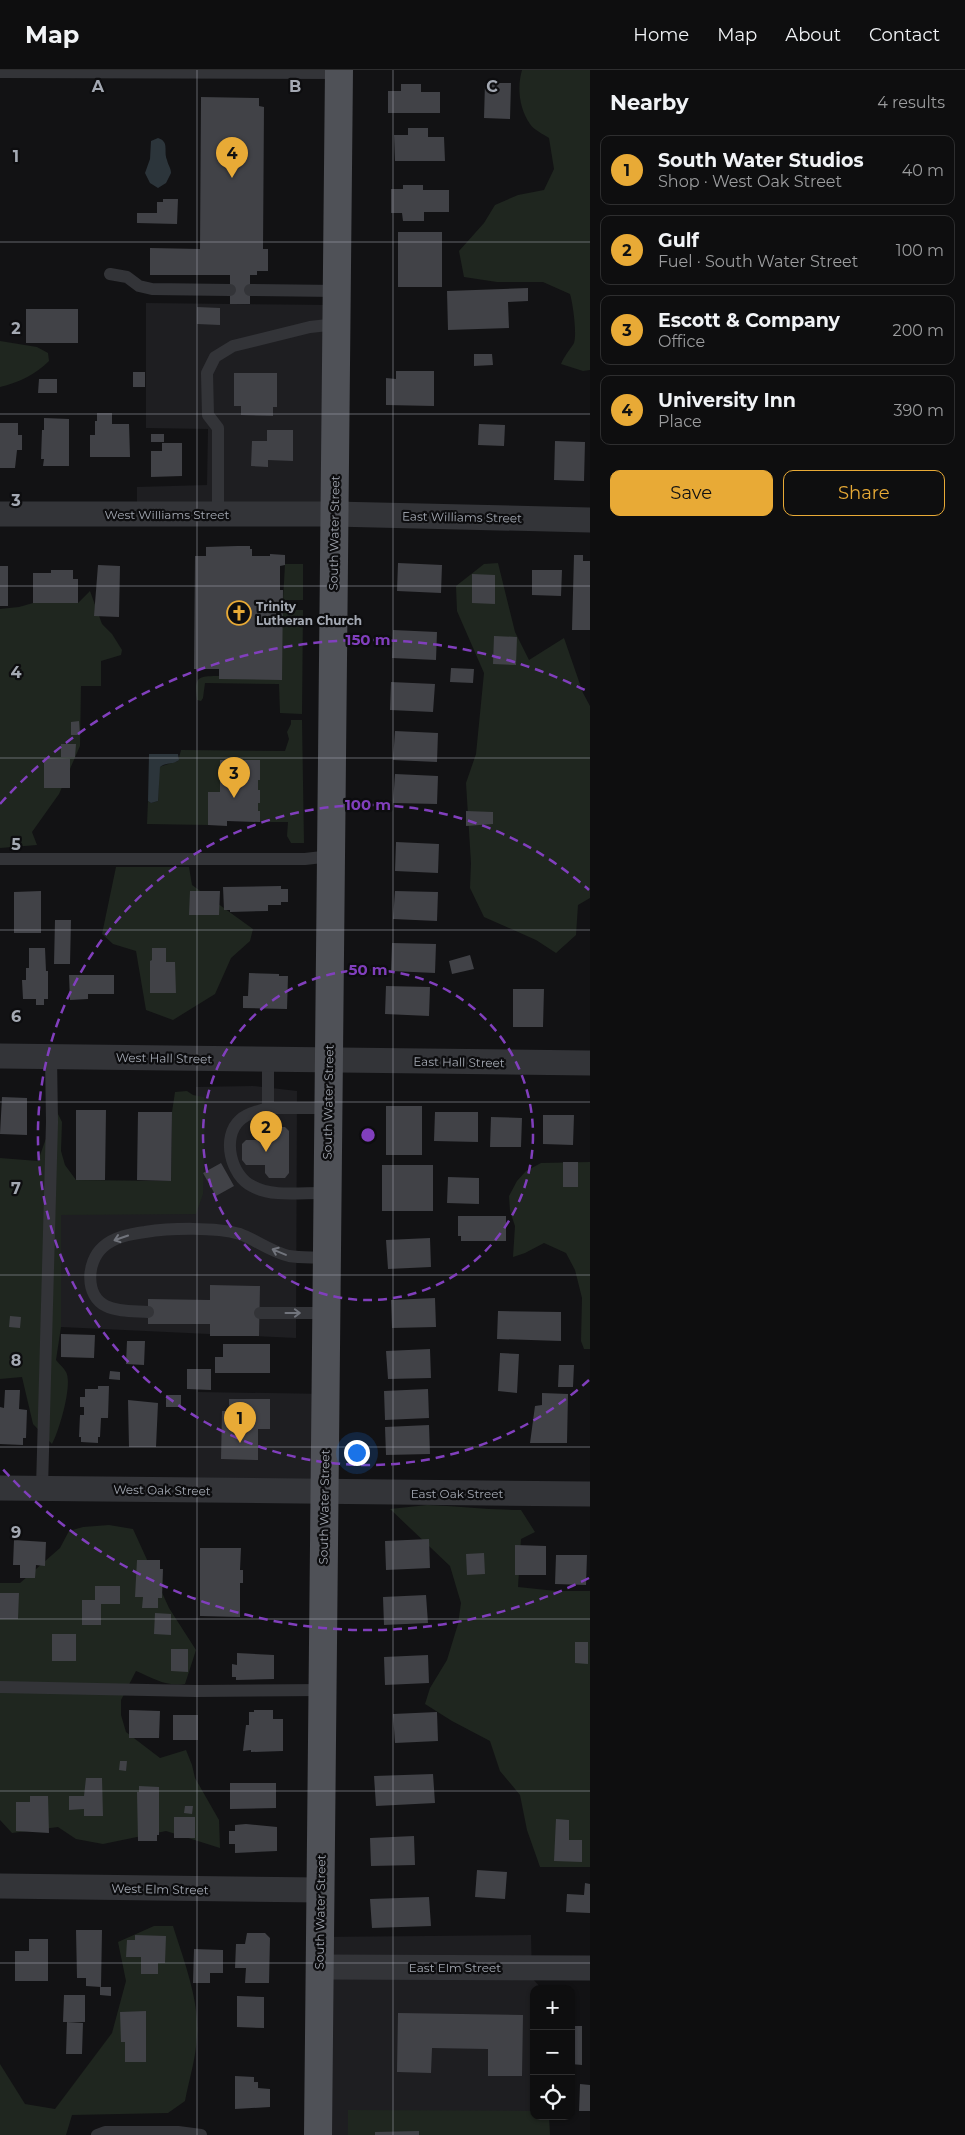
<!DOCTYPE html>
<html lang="en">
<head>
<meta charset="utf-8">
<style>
  body { margin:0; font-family:Montserrat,sans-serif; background:#171718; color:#f1f3f6 }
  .controls { position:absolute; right:15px; bottom:15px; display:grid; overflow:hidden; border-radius:10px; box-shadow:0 1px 4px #0004 }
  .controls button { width:45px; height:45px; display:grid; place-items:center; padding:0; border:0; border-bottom:1px solid #2e2e2f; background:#0e0e0f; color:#f1f3f6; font:25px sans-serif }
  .you { position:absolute; left:356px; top:1382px; width:18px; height:18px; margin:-12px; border:4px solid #fff; border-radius:50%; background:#1a73e8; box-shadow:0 0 0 8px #1a73e833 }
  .badge { display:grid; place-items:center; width:32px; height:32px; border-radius:50%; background:#e8aa36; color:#111; font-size:16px; font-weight:700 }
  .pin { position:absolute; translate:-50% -41px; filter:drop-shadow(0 1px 2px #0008) }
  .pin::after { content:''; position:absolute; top:26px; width:18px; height:15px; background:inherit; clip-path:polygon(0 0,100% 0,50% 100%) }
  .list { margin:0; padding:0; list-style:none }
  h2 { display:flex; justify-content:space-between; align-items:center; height:65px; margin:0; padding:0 20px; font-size:21px }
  h2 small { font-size:16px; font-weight:400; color:#9b9c9e }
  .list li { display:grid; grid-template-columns:32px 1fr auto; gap:15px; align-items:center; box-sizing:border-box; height:70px; margin:0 10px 10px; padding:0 10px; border:1px solid #2e2e2f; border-radius:10px }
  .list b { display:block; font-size:19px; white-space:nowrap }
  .list p { margin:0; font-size:16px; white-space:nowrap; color:#9b9c9e }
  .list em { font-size:16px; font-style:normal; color:#9b9c9e }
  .actions { display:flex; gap:10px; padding:15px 20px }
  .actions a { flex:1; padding:11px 0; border:1px solid #e8aa36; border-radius:10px; text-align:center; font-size:18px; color:#e8aa36 }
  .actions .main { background:#e8aa36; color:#111 }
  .icon { flex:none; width:28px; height:28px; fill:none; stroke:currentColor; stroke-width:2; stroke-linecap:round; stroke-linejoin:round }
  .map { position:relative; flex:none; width:590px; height:2065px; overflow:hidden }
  header { display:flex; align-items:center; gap:30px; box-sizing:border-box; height:70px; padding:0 25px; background:#0e0e0f; border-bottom:1px solid #2e2e2f }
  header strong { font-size:24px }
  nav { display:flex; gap:28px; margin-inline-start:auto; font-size:18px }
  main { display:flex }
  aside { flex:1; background:#0e0e0f }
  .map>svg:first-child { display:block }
  .built { fill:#1e1e21 }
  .green { fill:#1f261f }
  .water { fill:#2c353b }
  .building { fill:#414247 }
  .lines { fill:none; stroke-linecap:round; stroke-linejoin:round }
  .service { stroke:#333438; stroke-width:12 }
  .minor { stroke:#333438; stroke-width:25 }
  .primary { stroke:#4f5157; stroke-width:28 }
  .oneway { stroke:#71747c }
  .grid { fill:none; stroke:#a4a9b3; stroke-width:1; stroke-opacity:0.55 }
  .ring { fill:none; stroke:#813fbd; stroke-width:2.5; stroke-dasharray:9 6 }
  .labels { text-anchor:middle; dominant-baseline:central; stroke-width:4.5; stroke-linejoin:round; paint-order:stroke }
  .street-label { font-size:12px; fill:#a4a9b3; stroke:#0d0d0f }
  .poi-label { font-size:12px; font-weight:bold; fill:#a4a9b3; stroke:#0d0d0f; text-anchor:start }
  .grid-label { font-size:16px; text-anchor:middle; font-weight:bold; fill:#a4a9b3; stroke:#0d0d0f; stroke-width:4.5; stroke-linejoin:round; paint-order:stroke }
  .centre { fill:#813fbd; stroke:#0d0d0f; stroke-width:2.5 }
  .ring-label { font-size:15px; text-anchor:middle; font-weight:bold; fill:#813fbd; stroke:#0d0d0f; stroke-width:4.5; stroke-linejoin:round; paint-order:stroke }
</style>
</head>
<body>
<header>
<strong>Map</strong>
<nav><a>Home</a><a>Map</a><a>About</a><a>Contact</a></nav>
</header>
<main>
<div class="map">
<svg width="590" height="2065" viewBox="0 0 590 2065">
  <rect width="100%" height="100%" fill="#121214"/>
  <!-- built -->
  <path class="built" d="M146 233 332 235V440H137V417L207 415 208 359 146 358Z
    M253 1016 297 1021 296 1268 61 1257V1144H196V1017Z
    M198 1322 328 1324 324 1422 198 1420Z
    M531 1865 532 1908 542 1919H534V2046L549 2065H318L319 1867Z"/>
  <!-- green -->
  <path class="green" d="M522 0H590V300L583 301 561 294C564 286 572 277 574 273 577 264 573 234 570 224L543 212H497L464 207 459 181 484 153 495 135 518 125 544 120 554 99 549 68C543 64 534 60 530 54 519 38 517 17 522 0Z
    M0 271 37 277 48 283 49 291C36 304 18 313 0 317Z
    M498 493 515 562 529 590 564 568 583 623 590 636V828L578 835 576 865 556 883 536 870 484 847 470 818 471 793 466 713 476 684 484 603 457 541 456 516 484 494Z
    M285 494H303V530H283Z
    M90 521 102 554 112 564 122 580 121 585 101 591V616H81L80 676 59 724 32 762 37 775 0 778V539L19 537 33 533H78Z
    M283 540H303L302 644 280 643 279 614 205 613 203 628 201 631 197 630C194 607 197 606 219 606V609Z
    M291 650H302L304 773H291L287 766 288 752H260V741H258V733H260V720H258V710L260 709V690H220V722H208V755L147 754 148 731 151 733 158 731 159 697 178 691 181 680 285 681 289 669 287 662 291 654Z
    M116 797H189L192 815 253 859 250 871 231 888 215 924 173 950 146 940 136 881 113 874 102 864Z
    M187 1021 193 1025 204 1027 205 1040 203 1124 196 1144 61 1145V1257L56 1290C59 1294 64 1298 66 1302 73 1314 59 1362 52 1374L33 1354 22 1307 0 1309V1088L38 1091 56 1040 62 1052 61 1081 65 1095 76 1110 171 1111 172 1042 175 1022Z
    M590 1092V1279H584L581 1271 582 1228 575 1200 566 1183 544 1173 525 1183 513 1187 515 1156 510 1141 509 1126 517 1111 526 1101 541 1093Z
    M427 1435C458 1436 489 1440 521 1440L535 1462 521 1469 518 1517 556 1521H590V1797H540L527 1760 520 1725 500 1701 490 1671 452 1651 425 1634 430 1618 447 1590 458 1554 461 1533 450 1496 390 1439Z
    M109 1455 133 1459 169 1538 196 1580 185 1614C166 1617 153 1608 136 1601L121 1630V1645L126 1662 160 1688 186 1680 192 1695 195 1708 219 1750 220 1778 166 1761 103 1774 76 1769 58 1757 12 1763 0 1750V1513H20L60 1478 69 1461 83 1457Z
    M154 1856H173C183 1888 200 1932 197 1966 196 1988 189 2010 185 2031L168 2043 72 2045 66 2065H0V1994L25 2034 55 2039 112 1963 126 1911 118 1872Z
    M348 2040 534 2041V2046H549L550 2065H348Z"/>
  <!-- water -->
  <path class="water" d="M158 68C170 72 163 81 167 90 168 95 171 98 171 103L166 113 158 118 150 113 145 103 150 89 151 71Z
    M149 684H178L179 690C173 695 166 692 160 697L158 731 151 733 148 731Z"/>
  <!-- building -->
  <path class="building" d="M485 13H511L510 49 484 48Z
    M401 14H421V22H440V43H388V21H401Z
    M201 27 259 28V36L264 37 263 179H268V201H257V205H250V234H230V205H150V178L200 179Z
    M408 58H428V67H444L445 91H395L394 65H408Z
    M403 115H423V120H449V142H424V151H403L402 143H391V119H403Z
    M163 129H178L177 154 137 153V143H157V132H163Z
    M398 162H442V217H398Z
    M528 218V231L508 232 509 258 448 260 447 221Z
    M197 237 220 238V255L197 254Z
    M26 239H78V273H26Z
    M474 284H492L493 295 474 296Z
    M396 301H434V336L386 335V308L396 309Z
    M133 302H145V317H133Z
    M234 303H277V337H273V346L241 345V336H234Z
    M39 309H57V323H38Z
    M97 343H112V354H129L130 387H90V365H95V351H97Z
    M44 348 69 349V396H43L44 389H41L42 360H44Z
    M0 353H18V365H22V380H17L15 398H0Z
    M479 354 505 355 504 376 478 375Z
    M267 360H293V391L268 390V397L251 396 252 371H267Z
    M151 364H164V372H151Z
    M555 371 585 372 584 411 554 410Z
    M162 373H182V406L151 407V381H162Z
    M237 476H250V479H252V486H270V484L285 485V495L280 496V520H283L282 610 219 609V599H194L195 486H206V477Z
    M574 485H583V491H590V560H572Z
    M398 493 442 495 441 523 397 521Z
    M98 495 120 496 119 547 94 546Z
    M0 496H8V536H0Z
    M51 500H73V509H78V533H33V503H51Z
    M532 500H562L561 526 532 525Z
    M472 504 495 505V534L472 533Z
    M393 560 437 562 436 590 392 588Z
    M494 566 517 567 516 595 493 594Z
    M451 598 474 599 473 613 450 612Z
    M391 612 435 614 433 642 390 640Z
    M79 651 80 665H71V652Z
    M395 661 438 663 437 692 393 690Z
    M61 674H76L75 687H61Z
    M44 688 70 689V718H44Z
    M220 690H260V710H258V720H260V733H258V741H260V752L227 751V756L208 755V722H220Z
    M395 704 438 706 437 734 393 733Z
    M466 741 493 742V754L466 756Z
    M396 772 439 774 438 803 395 801Z
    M281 816V819H288V832H281V835H268V841L230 842V840H224L223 817Z
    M41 821V863H14V822Z
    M190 821H220L219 845H189Z
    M395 821 438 822 437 851 393 849Z
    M55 850H71L70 894H54Z
    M392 873 436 874 435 903 391 901Z
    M29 878H45L46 901H48V929H44V935H36V929H23L22 910H26V898H29Z
    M152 878H166V892H175L176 923H150V891L152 890Z
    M470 885 474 899 452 904 449 891Z
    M249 903 279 904V906H288L287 939 243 938V926H248Z
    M69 905H114V924H88V929L70 930Z
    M386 916 430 917 429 946 385 944Z
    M513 919H544L543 957H513Z
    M2 1027 27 1028V1065L0 1064Z
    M386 1036H422V1085H386Z
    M76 1040H106L105 1110H76Z
    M138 1042H172L171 1111 137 1110Z
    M435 1042H478V1072L434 1071Z
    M543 1045H574L573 1075 543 1074Z
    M491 1047 522 1048 521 1077H490Z
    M269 1057H285L289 1061V1103L285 1108H269L265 1103V1095H246L242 1090V1074L246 1070H265V1061Z
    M563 1092H578V1117H563Z
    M221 1093 234 1116 216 1126 203 1103Z
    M382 1095H433V1141H382Z
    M448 1107 479 1108V1134L447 1133Z
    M458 1146H506V1171H461V1166H458Z
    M430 1168 431 1197 388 1199 386 1170Z
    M210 1215 260 1216 259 1266H210V1254H148V1229L210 1230Z
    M435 1228 436 1257 392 1258 391 1230Z
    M498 1241 561 1242V1271L497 1269Z
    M10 1246 21 1247 20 1258 9 1257Z
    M61 1264 95 1265 94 1288 61 1287Z
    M127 1271H145L144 1295 126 1294Z
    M223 1274H270V1303H215V1287H223Z
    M430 1279 431 1308 388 1309 386 1281Z
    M500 1283 519 1284 517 1323 498 1321Z
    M559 1295H574L573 1317H558Z
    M187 1299H211V1320L187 1319Z
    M110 1301 120 1302V1310L109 1309Z
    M98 1316H109L108 1348H101L100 1367H98V1373L81 1372V1367H79L80 1345H84V1337H80V1327H85V1319H98Z
    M428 1319 429 1348 385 1350 384 1321Z
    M5 1320H20L19 1339 27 1340 26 1368H23V1375L0 1374V1337L4 1338Z
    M542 1323 568 1324 567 1373H530L535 1336 542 1335Z
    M166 1325H181V1337H166Z
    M229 1329H270V1359H258V1390L221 1389 222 1341H229Z
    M128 1330 158 1333 156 1377H129Z
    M429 1355 430 1384 386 1385 385 1357Z
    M429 1469 430 1498 386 1500 385 1471Z
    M14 1470 46 1472 45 1496 36 1495 35 1508H20V1495H13Z
    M515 1475 546 1476V1505H515Z
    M200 1478H241L240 1500H243V1513H240V1547L200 1546Z
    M484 1483 485 1504 467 1505 466 1484Z
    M556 1485H587L586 1515 555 1514Z
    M137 1490H160V1499H163L162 1528H158V1538H142L143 1527H135Z
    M95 1516H120V1534H101V1555H82V1530H95Z
    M0 1523H19L18 1549H0Z
    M426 1525 428 1553 384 1555 383 1527Z
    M155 1543 171 1544V1565L154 1564Z
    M52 1564H76V1591H52Z
    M575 1572H588V1594L575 1593Z
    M171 1579H188V1602L171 1601Z
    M237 1583 274 1585V1609L236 1610V1607H232V1594L237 1595Z
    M428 1585 429 1613 385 1615 384 1587Z
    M129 1640 160 1641 159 1668H129Z
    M254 1640H273V1649H283V1681L251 1682V1680L243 1681 246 1655H249V1642H254Z
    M437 1642 438 1671 395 1673 393 1644Z
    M173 1645H198V1670H173Z
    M120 1691H127L126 1701 119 1700Z
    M433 1704 435 1733 376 1736 374 1706Z
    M86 1708H102L103 1746H84V1739L69 1740V1726H84Z
    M230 1713H276V1738L230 1739Z
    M139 1716 159 1717V1765H157V1771H138L137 1722H139Z
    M30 1726H48L49 1763 16 1761V1732H30Z
    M185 1736H193L192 1744 184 1743Z
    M174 1747H195V1768H174Z
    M556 1749 569 1750V1770H582V1792L554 1791Z
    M246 1754 277 1757V1781L235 1783V1774H229V1761H235V1755Z
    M414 1766 415 1795 371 1796 370 1768Z
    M477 1800 507 1802 505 1829 475 1827Z
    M585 1813 590 1814V1843L566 1842 567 1824 584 1825Z
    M429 1827 431 1856 372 1858 370 1829Z
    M76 1860H102L101 1917 86 1916V1908H77Z
    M247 1863H265L270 1868 269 1913H245L246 1898H235L236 1874H245Z
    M135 1865 166 1866 165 1893H158V1904H141V1887H126L127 1870H135Z
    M29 1869H48V1911H15V1881H29Z
    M194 1879 223 1880V1903H210V1913H193Z
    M100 1917H111V1926L100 1925Z
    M64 1925H85V1952H63Z
    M237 1926 264 1927V1958L237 1957Z
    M146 1941V1992H125V1972H121L120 1942Z
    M398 1943 523 1945 522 2006H488V1979L432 1978 431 2003 397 2002Z
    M67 1952 83 1953 82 1984H66Z
    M571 1956H582V1995L571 1994Z
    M235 2006 254 2007V2012H258V2018L270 2019V2037L235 2039Z
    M580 2014 590 2015V2041H579Z
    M419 2061V2065H375V2062Z"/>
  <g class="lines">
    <!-- service -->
    <path class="service" d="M0 2 339 3
      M110 204 127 207 139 216 152 219 230 220
      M250 220 337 221
      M218 444V358L208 345 207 303 215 287 233 276 310 257 337 254
      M0 789H305L331 786
      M268 989V1038H328
      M268 1038C259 1041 247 1043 240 1050 221 1067 231 1106 252 1116 273 1128 304 1122 327 1123
      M148 1242C135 1241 118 1242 106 1236 85 1226 86 1192 103 1177 114 1167 130 1164 145 1162 170 1158 216 1157 240 1164 256 1170 271 1182 289 1186 301 1188 314 1187 327 1188
      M260 1243H326
      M42 1418 52 1052 51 987
      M0 1617 196 1621 322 1620
      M97 2065 105 2062H178L201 2065"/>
    <!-- minor -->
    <path class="minor" d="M0 444H334L590 450
      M0 986 590 993
      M0 1418 590 1424
      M0 1816 320 1820
      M319 1897 590 1898"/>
    <!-- primary -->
    <path class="primary" d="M318 2065 339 0"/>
  </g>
  <!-- one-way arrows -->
  <defs><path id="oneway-shaft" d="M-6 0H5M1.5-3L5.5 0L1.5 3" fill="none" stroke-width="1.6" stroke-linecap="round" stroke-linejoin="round" transform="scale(1.25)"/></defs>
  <g class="oneway">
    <use href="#oneway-shaft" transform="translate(121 1168) rotate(161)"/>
    <use href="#oneway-shaft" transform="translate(279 1182) rotate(-157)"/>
    <use href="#oneway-shaft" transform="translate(293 1243)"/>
  </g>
  <!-- grid -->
  <path class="grid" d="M197 0V2065M393 0V2065M0 172H590M0 344H590M0 516H590M0 688H590M0 860H590M0 1032H590M0 1205H590M0 1377H590M0 1549H590M0 1721H590M0 1893H590"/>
  <!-- distance rings -->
  <g class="ring">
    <circle cx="368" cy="1065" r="165"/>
    <path d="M589 1310A330 330 0 1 1 589 820"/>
    <path d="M589 1508A495 495 0 0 1 0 1396M0 734A495 495 0 0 1 589 622"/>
  </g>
  <!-- icons -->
  <defs>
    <g id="church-ring" transform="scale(1.25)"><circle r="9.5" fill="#0d0d0f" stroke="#e8aa36" stroke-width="1.5"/><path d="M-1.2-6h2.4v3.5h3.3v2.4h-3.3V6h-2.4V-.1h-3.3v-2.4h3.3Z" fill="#e8aa36"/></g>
  </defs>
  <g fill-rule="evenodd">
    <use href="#church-ring" x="239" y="543"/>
  </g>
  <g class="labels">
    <!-- street labels -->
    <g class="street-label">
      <text x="167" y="444">West Williams Street</text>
      <text transform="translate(462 447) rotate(1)">East Williams Street</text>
      <text transform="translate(334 463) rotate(-89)">South Water Street</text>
      <text transform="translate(164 988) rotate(1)">West Hall Street</text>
      <text transform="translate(459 992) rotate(1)">East Hall Street</text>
      <text transform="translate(328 1032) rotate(-89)">South Water Street</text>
      <text transform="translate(162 1420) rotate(1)">West Oak Street</text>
      <text x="457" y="1423">East Oak Street</text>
      <text transform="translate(324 1437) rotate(-89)">South Water Street</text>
      <text transform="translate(160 1819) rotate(1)">West Elm Street</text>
      <text transform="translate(320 1842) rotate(-89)">South Water Street</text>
      <text x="455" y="1897">East Elm Street</text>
    </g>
    <!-- poi labels -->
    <g class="poi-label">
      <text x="256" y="536">Trinity<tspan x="256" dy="14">Lutheran Church</tspan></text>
    </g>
  </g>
  <g class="grid-label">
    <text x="98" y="22">A</text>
    <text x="295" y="22">B</text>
    <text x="492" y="22">C</text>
    <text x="16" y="92">1</text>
    <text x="16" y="264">2</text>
    <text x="16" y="436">3</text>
    <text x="16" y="608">4</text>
    <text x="16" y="780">5</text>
    <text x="16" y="952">6</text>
    <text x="16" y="1124">7</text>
    <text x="16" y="1296">8</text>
    <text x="16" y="1468">9</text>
  </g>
  <circle cx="368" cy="1065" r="8" class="centre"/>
  <g class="ring-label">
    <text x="368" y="575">150 m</text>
    <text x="368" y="740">100 m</text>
    <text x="368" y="905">50 m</text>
  </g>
</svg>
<div class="controls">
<button>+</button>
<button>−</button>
<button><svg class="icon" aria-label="locate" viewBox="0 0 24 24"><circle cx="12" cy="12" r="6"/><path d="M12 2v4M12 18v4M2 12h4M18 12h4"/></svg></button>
</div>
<div class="you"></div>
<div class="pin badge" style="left:240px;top:1373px">1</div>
<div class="pin badge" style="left:266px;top:1082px">2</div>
<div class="pin badge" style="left:234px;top:728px">3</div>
<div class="pin badge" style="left:232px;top:108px">4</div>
</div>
<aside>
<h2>Nearby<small>4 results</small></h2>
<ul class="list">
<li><span class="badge">1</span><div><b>South Water Studios</b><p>Shop · West Oak Street</p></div><em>40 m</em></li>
<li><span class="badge">2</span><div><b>Gulf</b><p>Fuel · South Water Street</p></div><em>100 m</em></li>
<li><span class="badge">3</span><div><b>Escott &amp; Company</b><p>Office</p></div><em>200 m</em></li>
<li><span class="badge">4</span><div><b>University Inn</b><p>Place</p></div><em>390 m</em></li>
</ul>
<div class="actions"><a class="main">Save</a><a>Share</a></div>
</aside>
</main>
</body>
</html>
